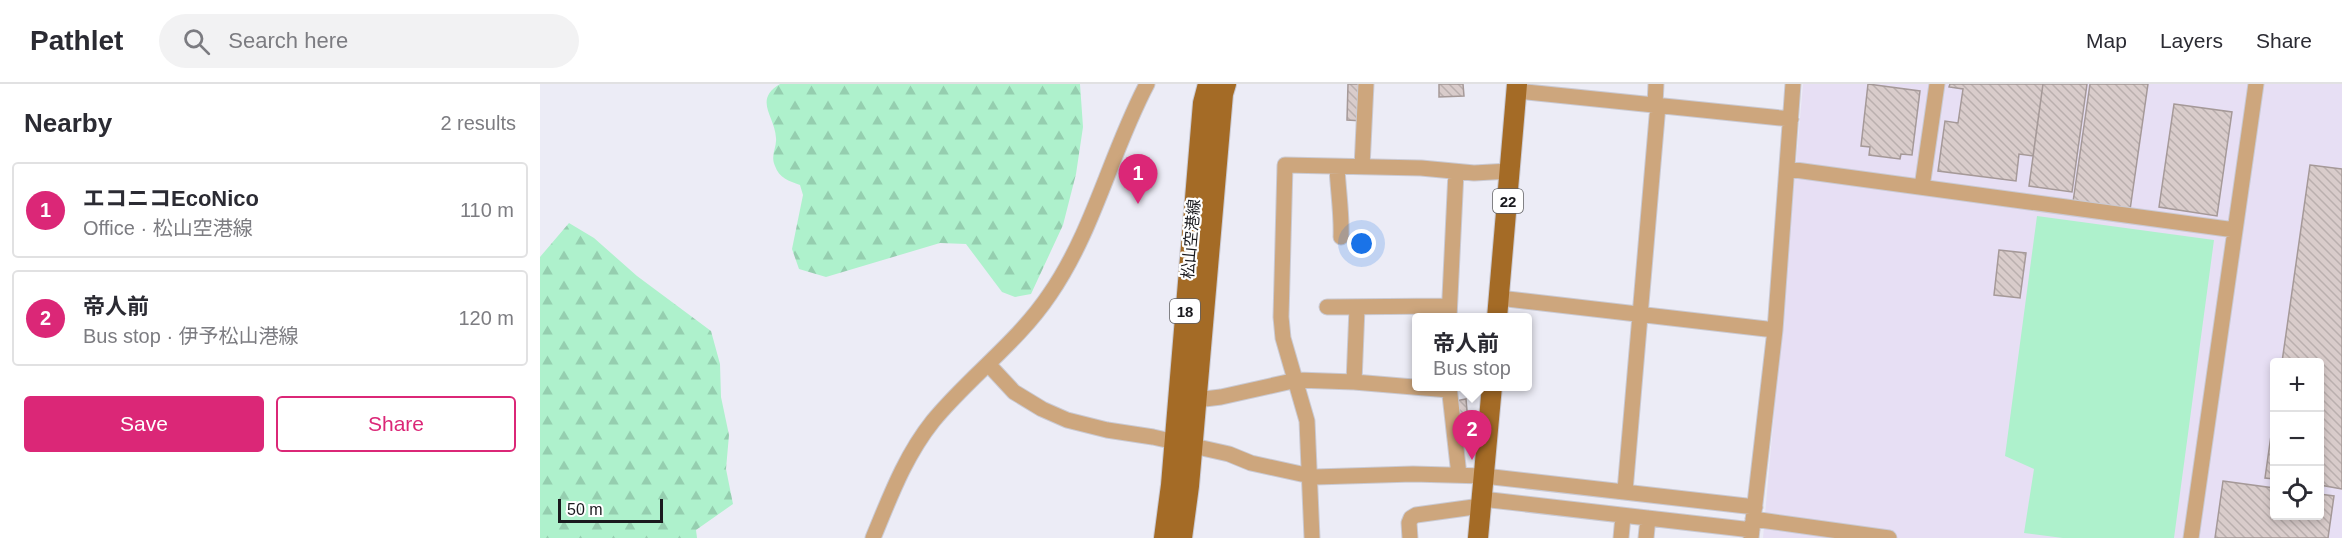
<!DOCTYPE html>
<html lang="en">
<head>
<meta charset="utf-8">
<style>
  body { margin:0; font-family:Arial,"Noto Sans JP",sans-serif; background:#f2f2f3; color:#2b2b33 }
  .controls { position:absolute; right:18px; bottom:18px; display:grid; overflow:hidden; border-radius:6px; box-shadow:0 3px 9px #0003 }
  .controls button { width:54px; height:54px; display:grid; place-items:center; padding:0; border:0; border-bottom:2px solid #e1e1e2; background:#fff; color:#2b2b33; font:30px sans-serif }
  .scale { position:absolute; left:18px; bottom:15px; width:105px; box-sizing:border-box; padding-left:6px; border:3px solid #1a1a1e; border-top:0; font-size:16px; line-height:21px; white-space:nowrap; color:#1a1a1e; -webkit-text-stroke:4px #fff; paint-order:stroke }
  .you { position:absolute; left:822px; top:160px; width:21px; height:21px; margin:-15px; border:4px solid #fff; border-radius:50%; background:#1a73e8; box-shadow:0 0 0 9px #1a73e833 }
  .badge { display:grid; place-items:center; width:39px; height:39px; border-radius:50%; background:#db2777; color:#fff; font-size:20px; font-weight:700 }
  .pin { position:absolute; translate:-50% -50px; filter:drop-shadow(0 2px 3px #0008) }
  .pin::after { content:''; position:absolute; top:32px; width:21px; height:18px; background:inherit; clip-path:polygon(0 0,100% 0,50% 100%) }
  .popup { position:absolute; left:872px; top:229px; width:120px; height:78px; box-sizing:border-box; display:grid; place-content:center; border-radius:6px; background:#fff; filter:drop-shadow(0 2px 4px #0005); font-size:20px; white-space:nowrap; color:#7c7c81 }
  .popup b { font-size:22px; color:#2b2b33 }
  .popup::after { content:''; position:absolute; left:50%; top:100%; margin-left:-12px; border:12px solid transparent; border-top-color:#fff }
  .list { margin:0; padding:0; list-style:none }
  h2 { display:flex; justify-content:space-between; align-items:center; height:78px; margin:0; padding:0 24px; font-size:26px }
  h2 small { font-size:20px; font-weight:400; color:#7c7c81 }
  .list li { display:grid; grid-template-columns:39px 1fr auto; gap:18px; align-items:center; box-sizing:border-box; height:96px; margin:0 12px 12px; padding:0 12px; border:2px solid #e1e1e2; border-radius:6px }
  .list b { display:block; font-size:22px; white-space:nowrap }
  .list p { margin:0; font-size:20px; white-space:nowrap; color:#7c7c81 }
  .list em { font-size:20px; font-style:normal; color:#7c7c81 }
  .actions { display:flex; gap:12px; padding:18px 24px }
  .actions a { flex:1; padding:14px 0; border:2px solid #db2777; border-radius:6px; text-align:center; font-size:21px; color:#db2777 }
  .actions .main { background:#db2777; color:#fff }
  .icon { flex:none; width:33px; height:33px; fill:none; stroke:currentColor; stroke-width:2; stroke-linecap:round; stroke-linejoin:round }
  .map { position:relative; flex:none; width:1802px; height:454px; overflow:hidden }
  header { display:flex; align-items:center; gap:36px; box-sizing:border-box; height:84px; padding:0 30px; background:#fff; border-bottom:2px solid #e1e1e2 }
  header strong { font-size:28px }
  nav { display:flex; gap:33px; margin-inline-start:auto; font-size:21px }
  .search { width:420px; height:54px; background:#f2f2f3; display:flex; align-items:center; gap:15px; box-sizing:border-box; padding:0 21px; border-radius:33px; color:#7c7c81; font-size:22px }
  main { display:flex }
  aside { flex:1; background:#fff }
  .map>svg:first-child { display:block }
  .industrial { fill:#e7dff4; fill-rule:evenodd }
  .forest { fill:url(#forest-firs) }
  .pitch { fill:#aef1cc }
  .building { fill:url(#building-back-hatch); stroke:#a59998; stroke-width:1.5 }
  .lines { fill:none; stroke-linecap:round; stroke-linejoin:round }
  .minor-casing { stroke:#cacad3; stroke-width:17 }
  .major-casing { stroke:#cacad3; stroke-width:22 }
  .minor { stroke:#cda67d; stroke-width:15 }
  .major { stroke:#a46b26; stroke-width:20 }
  .labels { text-anchor:middle; dominant-baseline:central; stroke-width:4.5; stroke-linejoin:round; paint-order:stroke }
  .shield { fill:#fff; stroke:#5f5f62; stroke-width:1.5 }
  .shield-label { font-size:15px; font-weight:bold; fill:#1a1a1e }
  .street-label { font-size:16px; fill:#1a1a1e; stroke:#fff }
</style>
</head>
<body>
<header>
<strong>Pathlet</strong>
<div class="search"><svg class="icon" aria-label="search" viewBox="0 0 24 24"><circle cx="10" cy="10" r="6"/><path d="M15 15l6 6"/></svg>Search here</div>
<nav><a>Map</a><a>Layers</a><a>Share</a></nav>
</header>
<main>
<aside>
<h2>Nearby<small>2 results</small></h2>
<ul class="list">
<li><span class="badge">1</span><div><b>エコニコEcoNico</b><p>Office · 松山空港線</p></div><em>110 m</em></li>
<li><span class="badge">2</span><div><b>帝人前</b><p>Bus stop · 伊予松山港線</p></div><em>120 m</em></li>
</ul>
<div class="actions"><a class="main">Save</a><a>Share</a></div>
</aside>
<div class="map">
<svg width="1802" height="454" viewBox="0 0 1802 454">
  <defs>
    <pattern id="forest-firs" width="22" height="20" patternUnits="userSpaceOnUse" patternTransform="scale(1.5)"><rect width="22" height="20" fill="#aef1cc"/><path d="M5 1l3.5 6h-7zM16 11l3.5 6h-7z" fill="#95ceaf"/></pattern>
    <pattern id="building-back-hatch" width="6" height="6" patternUnits="userSpaceOnUse" patternTransform="scale(1.5)"><rect width="6" height="6" fill="#d9cccb"/><path d="M-1 5l2 2M0 0l6 6M5-1l2 2" fill="none" stroke="#baafae"/></pattern>
  </defs>
  <rect width="100%" height="100%" fill="#ececf6"/>
  <!-- industrial -->
  <path class="industrial" d="M1263 0H1802V454H1223ZM1734 278H1780V432H1734Z"/>
  <!-- forest -->
  <path class="forest" d="M240 0H540L543 43 536 90 523 141 491 210 475 213 462 208 426 160 400 159 286 193 259 185 252 165 263 111 260 101C249 97 239 94 235 82 230 71 237 64 236 54 235 32 213 16 240 0Z
    M29 139 54 154 97 192 171 247 180 280 181 313 189 351 186 385 193 420 156 446 157 454H0V173Z"/>
  <!-- pitch -->
  <path class="pitch" d="M1497 132 1674 156 1634 454H1523L1484 449 1494 385 1465 372Z"/>
  <!-- building -->
  <path class="building" d="M808 0H824L823 37 807 36Z
    M899 0H923L924 12 899 13Z
    M1328 0 1380 7 1372 71 1361 70 1360 75 1329 71 1330 63 1321 62Z
    M1410 0H1503L1493 72 1479 70 1476 97 1398 87 1405 37 1418 39 1423 5 1409 3Z
    M1503 0H1547L1532 108 1489 102Z
    M1550 0H1608L1590 126 1533 118Z
    M1634 20 1692 28 1677 132 1619 123Z
    M1770 81 1802 85V405L1780 401V278H1742Z
    M1459 166 1486 169 1480 214 1454 211Z
    M926 315 930 361H920L915 317Z
    M1734 330V395L1725 394Z
    M1683 397 1734 404V432H1780V410L1794 412 1788 454H1675Z"/>
  <g class="lines">
    <!-- minor casing -->
    <g class="minor-casing">
      <path id="minor" d="M977 7 1251 35
        M1115 21 1116 0
        M797 83C798 107 802 130 801 153
        M822 83 826 0
        M1248 85 1695 146
        M1382 103 1397 0
        M959 214 1235 246
        M787 223 908 222
        M909 234 916 88
        M448 280 474 308 502 325 527 336 567 346 613 353 689 370 711 379 775 393 873 390 944 392 1215 423
        M814 298 817 224
        M909 302 919 391
        M656 316 681 313 757 296 814 298 909 306
        M1085 407 1118 21
        M942 415 1212 446
        M1213 435 1349 454
        M333 454C350 413 365 372 393 337 429 293 478 258 510 210 554 146 571 68 607 0
        M772 454 767 337 743 254 741 233 745 81 881 84 934 89 970 87
        M870 454 869 439 871 434 876 431 941 422
        M1081 454 1083 432
        M1106 454 1108 434
        M1211 454 1235 246 1253 0
        M1651 454 1716 0"/>
    </g>
    <!-- major casing -->
    <g class="major-casing">
      <path id="major" d="M957 234 977 0
        M624 454 631 401 663 19 668 0
        M642 454 649 402 683 10 686 0
        M938 454 952 302"/>
    </g>
    <!-- minor -->
    <use href="#minor" class="minor"/>
    <!-- major -->
    <use href="#major" class="major"/>
  </g>
  <g class="labels">
    <!-- shield labels -->
    <g class="shield">
      <rect x="953" y="105" width="30" height="24" rx="4.5"/>
      <rect x="630" y="215" width="30" height="24" rx="4.5"/>
    </g>
    <g class="shield-label">
      <text x="968" y="117">22</text>
      <text x="645" y="227">18</text>
    </g>
    <!-- street labels -->
    <g class="street-label">
      <text transform="translate(651 155) rotate(-85)">松山空港線</text>
    </g>
  </g>
</svg>
<div class="controls">
<button>+</button>
<button>−</button>
<button><svg class="icon" aria-label="locate" viewBox="0 0 24 24"><circle cx="12" cy="12" r="6"/><path d="M12 2v4M12 18v4M2 12h4M18 12h4"/></svg></button>
</div>
<div class="scale">50 m</div>
<div class="you"></div>
<div class="pin badge" style="left:598px;top:120px">1</div>
<div class="pin badge" style="left:932px;top:376px">2</div>
<div class="popup"><b>帝人前</b>Bus stop</div>
</div>
</main>
</body>
</html>
